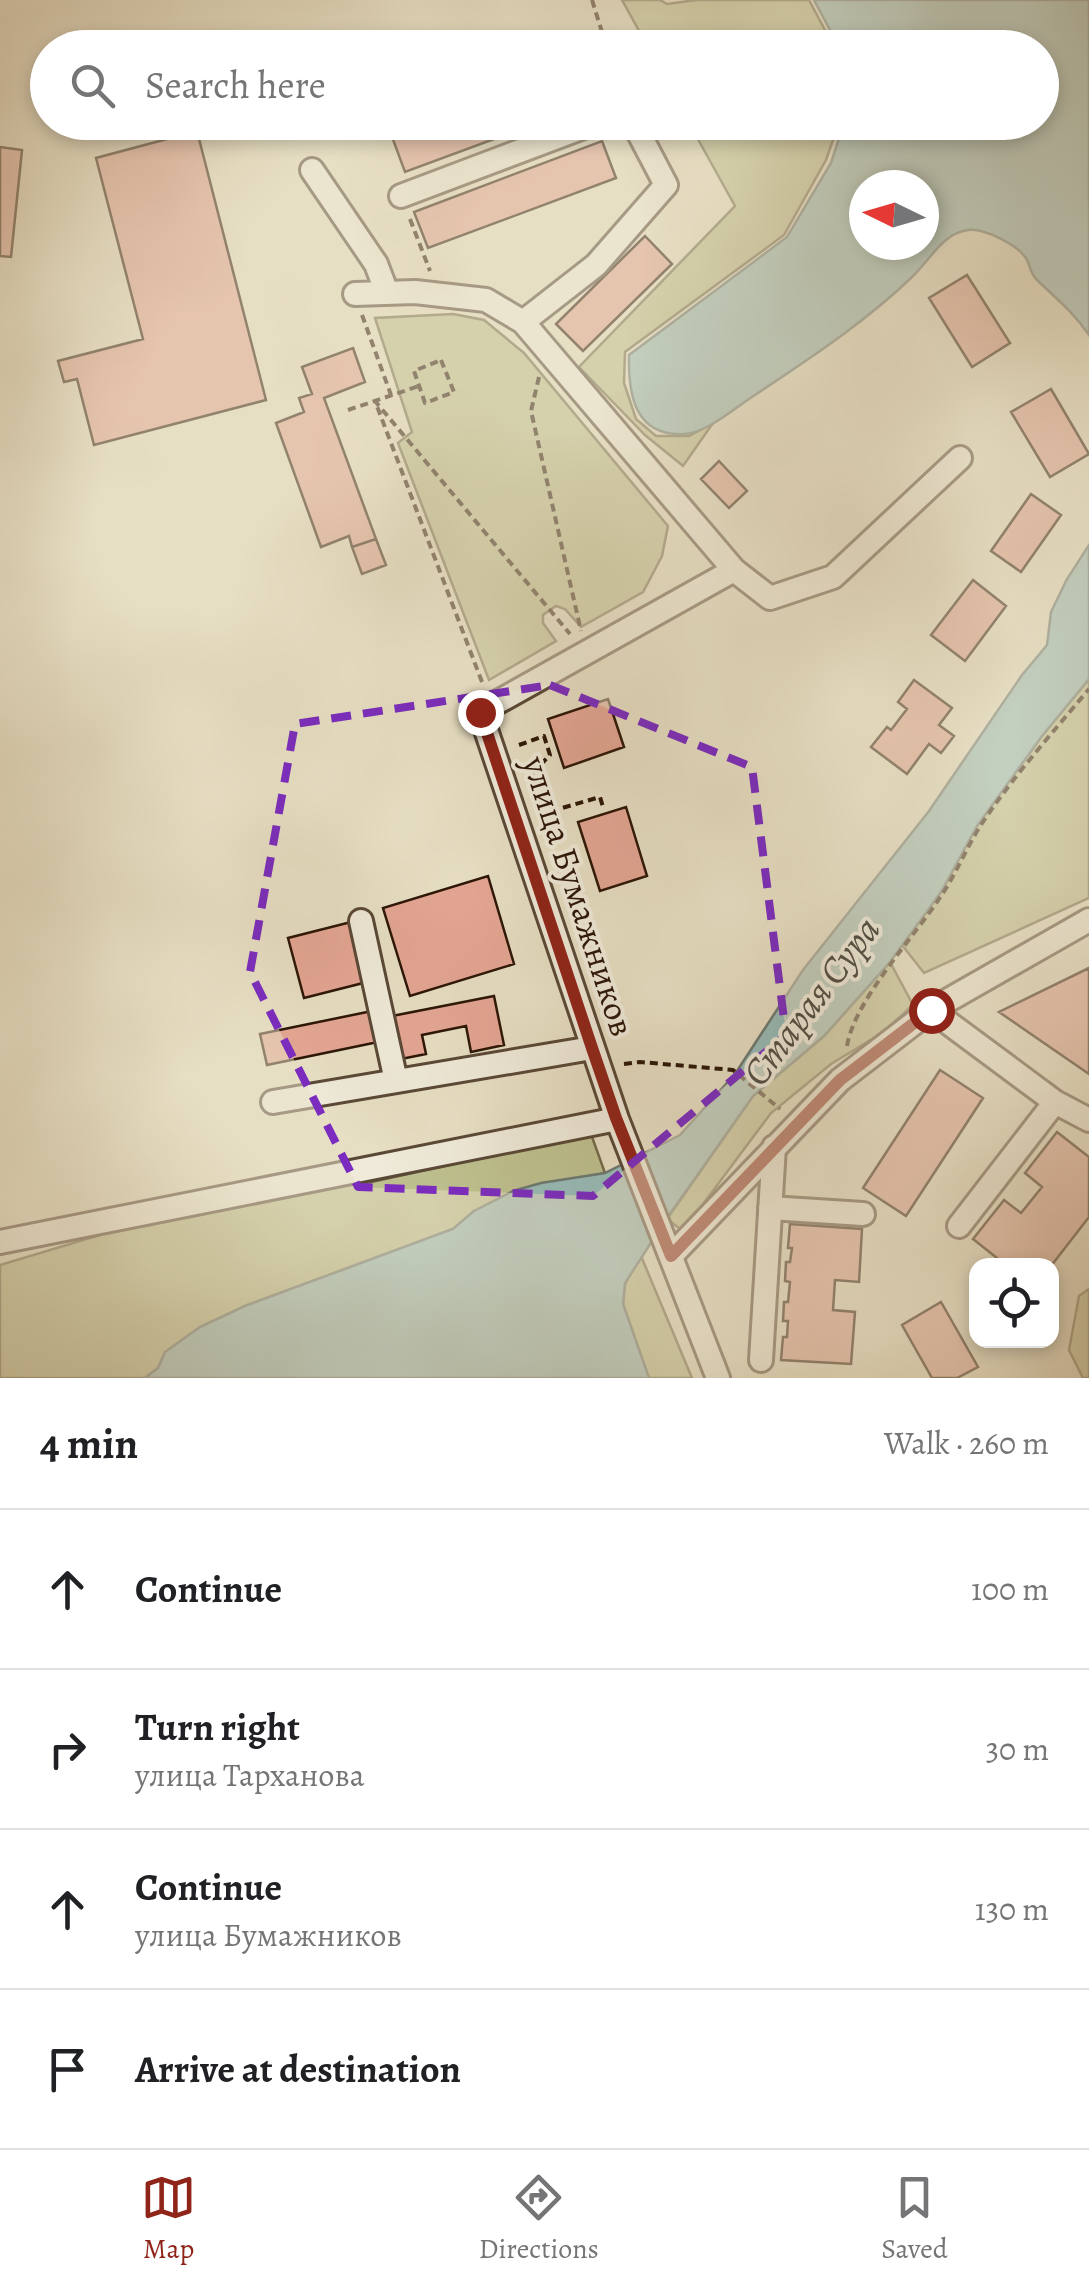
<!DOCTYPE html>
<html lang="en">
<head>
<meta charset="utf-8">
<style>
  body { margin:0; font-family:Alegreya,serif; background:#f6f6f6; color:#202124 }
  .controls { position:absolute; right:30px; bottom:30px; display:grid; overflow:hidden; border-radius:20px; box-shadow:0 5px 15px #0003 }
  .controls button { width:90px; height:90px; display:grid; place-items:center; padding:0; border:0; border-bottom:2px solid #e0e0e0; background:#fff; color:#202124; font:50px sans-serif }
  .compass { position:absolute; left:849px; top:170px; width:90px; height:90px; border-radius:50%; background:#fff; box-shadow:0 5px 15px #0003; rotate:275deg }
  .stop { position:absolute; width:30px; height:30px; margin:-22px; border:8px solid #8f2418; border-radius:50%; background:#fff }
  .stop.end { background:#8f2418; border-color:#fff; box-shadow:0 2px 10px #0008 }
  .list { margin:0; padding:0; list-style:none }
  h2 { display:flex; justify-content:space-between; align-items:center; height:130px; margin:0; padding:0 40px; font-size:42px }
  h2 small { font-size:32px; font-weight:400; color:#757577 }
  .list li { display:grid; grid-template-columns:65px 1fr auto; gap:30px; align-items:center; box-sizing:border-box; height:160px; padding:0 40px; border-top:2px solid #e0e0e0 }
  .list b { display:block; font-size:38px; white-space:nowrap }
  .list p { margin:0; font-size:32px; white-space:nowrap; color:#757577 }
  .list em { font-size:32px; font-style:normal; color:#757577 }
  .icon { flex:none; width:55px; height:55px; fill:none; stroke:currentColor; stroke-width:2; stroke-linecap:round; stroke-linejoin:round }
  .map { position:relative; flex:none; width:1089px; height:1378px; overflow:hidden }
  .search { position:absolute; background:#fff; box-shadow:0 5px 15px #0003; left:30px; right:30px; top:30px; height:110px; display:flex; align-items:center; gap:25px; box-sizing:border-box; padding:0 35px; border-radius:55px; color:#757577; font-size:38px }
  .sheet { height:770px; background:#fff }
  nav { display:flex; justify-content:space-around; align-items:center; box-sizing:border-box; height:140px; border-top:2px solid #e0e0e0; background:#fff; font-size:28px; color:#757577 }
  nav a { display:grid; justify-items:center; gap:5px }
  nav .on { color:#8f2418 }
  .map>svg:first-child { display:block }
  .green { fill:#bec08f; stroke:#746a4a; stroke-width:2.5 }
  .water { fill:#97bcb9; stroke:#6c7971; stroke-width:2.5; fill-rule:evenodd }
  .building { fill:#e4a694; stroke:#2b1506; stroke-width:2.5 }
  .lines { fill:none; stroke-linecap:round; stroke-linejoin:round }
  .minor-casing { stroke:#5a4836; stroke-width:28 }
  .path { stroke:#2b1506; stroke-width:4; stroke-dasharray:8 5; stroke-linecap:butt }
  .minor { stroke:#efead9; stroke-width:22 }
  .route { stroke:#8f2418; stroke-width:12 }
  .marked { fill:none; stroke:#7b2cbf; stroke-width:8; stroke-dasharray:20 12; stroke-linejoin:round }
  .labels { text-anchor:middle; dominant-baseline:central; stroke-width:8; stroke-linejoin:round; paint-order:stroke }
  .street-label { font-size:35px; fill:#2b1506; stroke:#efead9 }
  .water-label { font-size:38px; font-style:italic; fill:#514f45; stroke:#efead9 }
</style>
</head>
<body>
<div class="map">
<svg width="1089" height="1378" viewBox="0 0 1089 1378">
  <rect width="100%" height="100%" fill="#e7dfc4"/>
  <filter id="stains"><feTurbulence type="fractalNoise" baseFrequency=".002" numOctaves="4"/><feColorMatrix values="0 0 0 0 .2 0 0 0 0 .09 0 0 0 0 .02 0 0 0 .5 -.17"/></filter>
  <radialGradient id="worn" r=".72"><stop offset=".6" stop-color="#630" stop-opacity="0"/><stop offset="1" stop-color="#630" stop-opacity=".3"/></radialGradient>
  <!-- green -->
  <path class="green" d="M622 0H660L667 4 696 0H809L834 47H648Z
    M689 123H839L826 160 784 235 625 352 624 383 636 419 656 436H689L713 423 683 466 645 435 579 367 735 206Z
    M453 314 484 320 524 353 668 526 662 556 643 592 581 627 565 609 556 606 543 615V623L556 641 489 680 398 443 412 432 375 318Z
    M1089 679V898L924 973 902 945 941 892 977 826 1042 736Z
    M890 962 913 1005 882 1033 831 1064 771 1113 683 1231 667 1219 753 1096 824 1036Z
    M591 1134 605 1173 578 1179 474 1211 453 1229 245 1306 200 1327 166 1352 158 1368 145 1378H0V1265L163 1216 300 1189 367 1183Z
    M641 1256 692 1378H649L647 1373 623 1304 625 1284Z
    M1089 1289V1378H1083L1069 1350 1079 1296Z"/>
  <!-- water -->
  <path class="water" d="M814 0H1089V335C1074 313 1056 298 1037 280 1030 273 1031 268 1027 260 1019 245 984 228 968 230 942 233 929 262 911 278 863 324 807 360 752 397 735 408 706 433 685 434 635 437 628 395 629 355L787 237 831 163 844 123 1042 122V48L839 47ZM924 185V245H864V185Z
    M1089 545V679L1042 736 977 826 941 892 890 962 824 1036 753 1096 667 1218 625 1283 623 1304 649 1378H145L158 1368 165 1352 200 1327 245 1306 453 1229 474 1211 513 1191 541 1183 605 1173 680 1135 735 1074 803 970 929 811 1022 675 1047 645 1051 612 1067 579Z"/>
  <!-- building -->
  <path class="building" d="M397 122H540L405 172 388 126Z
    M197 131 266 400 94 445 77 379 64 382 58 361 143 339 96 158Z
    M602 141 616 178 428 248 414 212Z
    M0 147 22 150 11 257 0 256Z
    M645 236 672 264 583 351 556 324Z
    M967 275 1010 343 972 367 929 298Z
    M353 348 365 382 324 398 376 539 352 547 349 536 321 547 276 423 304 412 299 398 312 394 302 367Z
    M1051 389 1089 454 1050 477 1011 412Z
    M719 461 747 491 729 508 701 479Z
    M1031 494 1061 515 1021 572 991 551Z
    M376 539 386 565 362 574 352 547Z
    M973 580 1006 606 965 661 931 635Z
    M914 680 952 708 939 725 954 736 941 753 929 744 907 774 871 747 887 727 891 730 907 709 898 702Z
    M608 699 624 747 564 768 548 719Z
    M626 807 647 876 600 891 578 822Z
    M488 876 514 964 410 996 383 908Z
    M351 922 367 982 304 998 288 938Z
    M1089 968V1074L999 1012Z
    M494 996 504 1045 471 1052 466 1026 422 1035 426 1054 401 1059 392 1016Z
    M372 1011 378 1042 267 1065 260 1034Z
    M940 1070 983 1098 906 1216 863 1188Z
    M1057 1132 1089 1157V1217L1051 1266H1007L973 1239 1004 1200 1021 1213 1042 1187 1025 1173Z
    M790 1224 862 1229 859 1282 835 1280 833 1310 855 1312 851 1364 781 1360 783 1337H787L788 1321H783L784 1302H788L790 1282 785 1281 786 1262H790L792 1248H788Z
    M941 1302 978 1367 957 1378H932L902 1325Z"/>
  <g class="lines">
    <!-- minor casing -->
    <g class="minor-casing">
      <path id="minor" d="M312 170 376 264 387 293
        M401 196 597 122
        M355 294 415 292 486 300 523 322 734 570 480 712 617 1119 718 1378
        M523 322 596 265 666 185 633 122
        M734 570 770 598 833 577 960 458
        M361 921 396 1081
        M931 1010 1055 1102 1089 1120
        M273 1102 592 1048
        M770 1208 863 1214
        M959 1226 1055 1102
        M0 1242 617 1119
        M671 1256 840 1080 931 1010 1089 920
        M761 1360 774 1147"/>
    </g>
    <!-- path -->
    <path class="path" d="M592 0 607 48
      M410 219 430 271
      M362 315 391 395
      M441 360 454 392 425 403 414 371Z
      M539 377 531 411 581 631
      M348 410 419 386
      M482 682 375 401 570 634
      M519 745 544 736 550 755 527 779
      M538 815 600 797 603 807
      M847 1046C854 1001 915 936 941 896 958 871 969 841 987 816 1018 771 1054 731 1089 689
      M624 1064 640 1062 733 1070 780 1109"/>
    <!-- minor -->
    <use href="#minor" class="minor"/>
  </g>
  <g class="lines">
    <!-- route -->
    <path class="route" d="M480 712 592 1048 616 1118 671 1256 840 1080 931 1010"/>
  </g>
  <!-- marked area -->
  <path d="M0 0H1089V1378H0ZM550 685 752 767 786 1035 593 1196 358 1187 250 972 295 724Z" fill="#e7dfc4" fill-opacity=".55" fill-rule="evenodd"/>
  <path class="marked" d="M550 685 752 767 786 1035 593 1196 358 1187 250 972 295 724Z"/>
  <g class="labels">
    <!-- street labels -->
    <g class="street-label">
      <text transform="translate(579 896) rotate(72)">улица Бумажников</text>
    </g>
    <!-- water labels -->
    <g class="water-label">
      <text transform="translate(811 1001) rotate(-53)">Старая Сура</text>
    </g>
  </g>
  <rect width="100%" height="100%" filter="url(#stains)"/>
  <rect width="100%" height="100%" fill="url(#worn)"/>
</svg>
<div class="controls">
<button><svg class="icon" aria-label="locate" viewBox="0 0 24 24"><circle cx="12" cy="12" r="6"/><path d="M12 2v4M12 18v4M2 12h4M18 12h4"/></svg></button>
</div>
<svg class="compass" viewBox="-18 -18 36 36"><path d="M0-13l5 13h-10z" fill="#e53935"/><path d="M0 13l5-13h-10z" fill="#757577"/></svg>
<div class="stop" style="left:931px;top:1010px"></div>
<div class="stop end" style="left:480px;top:712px"></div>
<div class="search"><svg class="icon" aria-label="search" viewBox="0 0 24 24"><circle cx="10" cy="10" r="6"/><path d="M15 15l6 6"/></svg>Search here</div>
</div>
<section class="sheet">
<h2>4 min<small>Walk · 260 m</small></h2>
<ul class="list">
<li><svg class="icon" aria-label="ahead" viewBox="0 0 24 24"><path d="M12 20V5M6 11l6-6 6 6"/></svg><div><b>Continue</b></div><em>100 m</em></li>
<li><svg class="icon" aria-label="right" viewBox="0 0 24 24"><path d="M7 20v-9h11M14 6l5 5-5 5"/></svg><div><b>Turn right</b><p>улица Тарханова</p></div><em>30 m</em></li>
<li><svg class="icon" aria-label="ahead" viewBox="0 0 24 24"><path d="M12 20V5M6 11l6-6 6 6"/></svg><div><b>Continue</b><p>улица Бумажников</p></div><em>130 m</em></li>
<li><svg class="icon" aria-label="arrive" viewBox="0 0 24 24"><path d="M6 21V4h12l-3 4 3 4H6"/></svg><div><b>Arrive at destination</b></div></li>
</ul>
</section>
<nav>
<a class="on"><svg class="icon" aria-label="map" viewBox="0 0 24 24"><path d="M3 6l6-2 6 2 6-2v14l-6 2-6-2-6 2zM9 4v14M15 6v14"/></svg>Map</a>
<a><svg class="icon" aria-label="directions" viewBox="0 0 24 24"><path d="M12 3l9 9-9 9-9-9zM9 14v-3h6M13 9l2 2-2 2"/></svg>Directions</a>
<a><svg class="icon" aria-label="saved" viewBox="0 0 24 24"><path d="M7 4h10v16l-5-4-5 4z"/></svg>Saved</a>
</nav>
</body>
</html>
